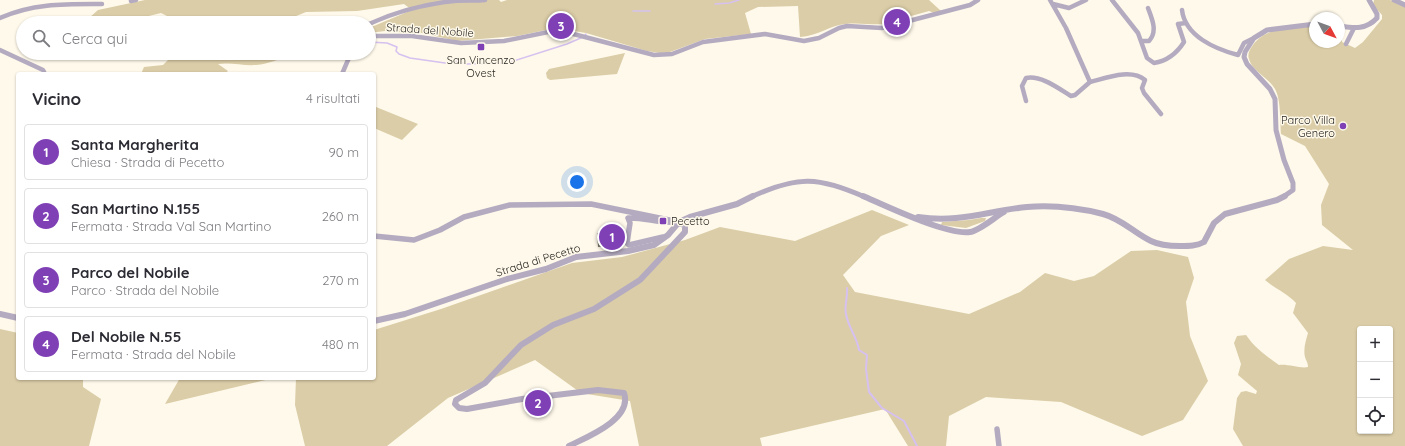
<!DOCTYPE html>
<html lang="it">
<head>
<meta charset="utf-8">
<style>
  body { margin:0; font-family:Quicksand,sans-serif; background:#f2f2f3; color:#2b2b33 }
  .controls { position:absolute; right:12px; bottom:12px; display:grid; overflow:hidden; border-radius:4px; box-shadow:0 1px 3px #0004 }
  .controls button { width:36px; height:36px; display:grid; place-items:center; padding:0; border:0; border-bottom:1px solid #e1e1e2; background:#fff; color:#2b2b33; font:20px sans-serif }
  .compass { position:absolute; left:1309px; top:12px; width:36px; height:36px; border-radius:50%; background:#fff; box-shadow:0 1px 3px #0004; rotate:131deg }
  .you { position:absolute; left:577px; top:182px; width:14px; height:14px; margin:-10px; border:3px solid #fff; border-radius:50%; background:#1a73e8; box-shadow:0 0 0 6px #1a73e833 }
  .badge { display:grid; place-items:center; width:26px; height:26px; border-radius:50%; background:#7f40b5; color:#fff; font-size:13px; font-weight:700 }
  .pin { position:absolute; translate:-50% -50%; border:2px solid #fff; box-shadow:0 1px 4px #0006 }
  .list { margin:0; padding:0; list-style:none }
  h2 { display:flex; justify-content:space-between; align-items:center; height:52px; margin:0; padding:0 16px; font-size:17px }
  h2 small { font-size:13px; font-weight:400; color:#7c7c81 }
  .list li { display:grid; grid-template-columns:26px 1fr auto; gap:12px; align-items:center; box-sizing:border-box; height:56px; margin:0 8px 8px; padding:0 8px; border:1px solid #e1e1e2; border-radius:4px }
  .list b { display:block; font-size:15px; white-space:nowrap }
  .list p { margin:0; font-size:13px; white-space:nowrap; color:#7c7c81 }
  .list em { font-size:13px; font-style:normal; color:#7c7c81 }
  .icon { flex:none; width:22px; height:22px; fill:none; stroke:currentColor; stroke-width:2; stroke-linecap:round; stroke-linejoin:round }
  .map { position:relative; flex:none; width:1405px; height:446px; overflow:hidden }
  .search { position:absolute; background:#fff; box-shadow:0 1px 3px #0004; left:16px; top:16px; width:360px; height:44px; display:flex; align-items:center; gap:10px; box-sizing:border-box; padding:0 14px; border-radius:22px; color:#7c7c81; font-size:15px }
  .panel { position:absolute; background:#fff; box-shadow:0 1px 3px #0004; left:16px; top:72px; width:360px; height:308px; border-radius:4px }
  .map>svg:first-child { display:block }
  .green { fill:#dbcda7; fill-rule:evenodd }
  .lines { fill:none; stroke-linecap:round; stroke-linejoin:round }
  .stream-far1 { stroke:#d6c1f0; stroke-width:1.5 }
  .stream { stroke:#d6c1f0; stroke-width:2 }
  .building { fill:#797568 }
  .minor-far1 { stroke:#b4abc0; stroke-width:4.5 }
  .minor { stroke:#b4abc0; stroke-width:5.5 }
  .tertiary-far1 { stroke:#b4abc0; stroke-width:5 }
  .tertiary { stroke:#b4abc0; stroke-width:6 }
  .poi-dot { fill:#7f40b5; stroke:#fef9ea; stroke-width:1.5 }
  .labels { text-anchor:middle; dominant-baseline:central; stroke-width:3; stroke-linejoin:round; paint-order:stroke }
  .street-label { font-size:11px; fill:#292722; stroke:#fef9ea }
  .poi-label { font-size:11px; fill:#292722; stroke:#fef9ea }
</style>
</head>
<body>
<div class="map">
<svg width="1405" height="446" viewBox="0 0 1405 446">
  <rect width="100%" height="100%" fill="#fef9ea"/>
  <!-- green -->
  <path class="green" d="M145 0H499L501 2 507 0H929L941 11 934 13 929 11 897 20V22C879 27 863 22 845 24 828 26 818 36 800 37L798 6 758 7 745 13 751 34 705 39 670 52 660 53 647 51 586 33 556 28 517 36 457 41 413 31 410 33 385 31 369 33V28L412 10 404 4 357 11 306 12 279 23H172L173 19 161 13 120 23H89V18L98 10Z
    M1374 0H1390L1405 6V446H1243L1233 429 1237 398 1241 392 1246 391 1256 394 1257 391 1238 375 1241 364 1234 343 1237 336 1246 335C1255 348 1266 356 1279 365 1289 364 1301 369 1308 367 1308 362 1306 361 1305 357 1303 349 1306 340 1308 333L1293 313 1296 303C1287 293 1275 289 1265 280L1289 259 1323 246 1353 250 1322 225 1321 205 1329 184 1305 146 1281 134C1280 122 1281 99 1275 89 1269 78 1252 71 1249 59 1247 54 1250 49 1253 45 1266 26 1294 28 1315 26V42H1339V30L1342 32V42L1355 48 1363 42 1382 19V15L1373 5ZM1360 329H1390V431H1360Z
    M153 53H292C280 59 269 64 256 65 243 66 231 62 218 64L228 71 224 74H141L144 67 163 65 171 57Z
    M625 53 617 74 550 80 547 78 546 73 549 69Z
    M376 107 418 124 402 140 374 128V110Z
    M872 210 909 225 881 236 843 275 855 292 969 314 1020 292 1045 273 1074 281 1094 276 1131 251 1157 250 1188 257 1194 278 1186 302 1190 336 1208 381 1183 420 1142 436 1061 402 986 397 949 416 946 446H908L885 409 760 438 762 446H639L630 401 581 393 535 360 448 398 387 446H305L295 405 296 378H374V330L441 309 572 263 622 257 685 240 720 227 795 241Z
    M981 218H986L985 221 966 228 941 225 942 222 969 220Z
    M0 329 18 333V378H83V387L101 399 89 446H0Z
    M180 378H274L165 404Z"/>
  <g class="lines">
    <!-- stream-far1 -->
    <path class="stream-far1" d="M715 4 729 3 739 0
      M633 11H650
      M369 42 387 43 397 47 396 51 399 54 410 58 445 63 457 61 466 64 507 63 567 44 583 37 586 34
      M240 53 265 56 282 53"/>
    <!-- stream -->
    <path class="stream" d="M847 288C848 297 844 306 846 314 848 327 857 337 859 350L867 355 866 369 869 392 882 408 904 421 917 446"/>
  </g>
  <!-- building -->
  <path class="building" d="M625 230 623 245 598 247 597 233Z"/>
  <g class="lines">
    <!-- minor-far1 -->
    <path class="minor-far1" d="M1112 0 1138 33 1147 58 1154 63C1167 61 1177 53 1184 42L1178 24 1186 23
      M131 1 136 0
      M1053 4 1069 8 1086 0
      M1182 10C1185 36 1215 49 1238 55L1244 43 1254 38
      M0 18C33 3 66 4 102 4
      M369 24C395 12 425 4 454 1 464 0 475 1 485 0
      M369 36H412L461 43 504 41 558 30 654 55 672 54 703 42 765 34 804 41 819 38 839 28 847 26 882 28 970 5 978 0
      M1142 41H1149C1158 31 1152 19 1148 8
      M1346 44 1354 28
      M0 50 43 70 45 74
      M342 74 351 53
      M1090 82C1106 78 1131 68 1145 80L1142 88 1144 93 1161 114
      M1026 101 1022 86 1026 78C1041 75 1058 88 1071 96L1075 95 1090 82 1066 28 1050 0"/>
    <!-- minor -->
    <path class="minor" d="M374 236 414 240 440 230 464 217 510 205 591 204 679 222
      M663 237 629 245 627 243 630 223 628 218C644 217 660 224 676 222
      M997 429 999 446"/>
    <!-- tertiary-far1 -->
    <path class="tertiary-far1" d="M1394 0 1405 5
      M1339 26C1354 28 1366 30 1377 18V14L1369 0
      M751 197C799 175 817 177 865 197
      M1283 197 1293 190V183L1284 160 1276 130 1275 99 1270 89 1247 64 1244 57 1245 52 1254 38 1267 30 1315 24"/>
    <!-- tertiary -->
    <path class="tertiary" d="M863 196C886 206 946 235 970 232 979 231 995 217 1004 212
      M918 217C960 223 987 211 1027 207 1051 205 1079 208 1103 214 1122 219 1134 233 1151 241 1159 245 1171 246 1180 246 1189 246 1197 246 1204 242L1214 223 1225 214 1277 200 1285 196
      M0 314 18 318
      M374 321 405 314 507 279 546 269 576 257 628 251 654 245 668 235 679 222 690 217 737 204 753 196
      M569 446C587 437 633 419 624 393L598 390 522 399 467 409 459 408 455 404 456 400 485 383 521 345 553 325 594 309 640 280 685 232V226L679 222"/>
  </g>
  <!-- markers -->
  <g class="poi-dot">
    <rect x="477" y="43" width="8" height="8" rx="2"/>
    <circle cx="1343" cy="126" r="4"/>
    <rect x="659" y="217" width="8" height="8" rx="2"/>
  </g>
  <g class="labels">
    <!-- street labels -->
    <g class="street-label">
      <text transform="translate(430 30) rotate(4)">Strada del Nobile</text>
      <text transform="translate(538 260) rotate(-17)">Strada di Pecetto</text>
    </g>
    <!-- poi labels -->
    <g class="poi-label">
      <text x="481" y="60">San Vincenzo<tspan x="481" dy="13">Ovest</tspan></text>
      <text x="1335" y="120" text-anchor="end">Parco Villa<tspan x="1335" dy="13">Genero</tspan></text>
      <text x="671" y="221" text-anchor="start">Pecetto</text>
    </g>
  </g>
</svg>
<div class="controls">
<button>+</button>
<button>−</button>
<button><svg class="icon" aria-label="locate" viewBox="0 0 24 24"><circle cx="12" cy="12" r="6"/><path d="M12 2v4M12 18v4M2 12h4M18 12h4"/></svg></button>
</div>
<svg class="compass" viewBox="-18 -18 36 36"><path d="M0-13l5 13h-10z" fill="#e53935"/><path d="M0 13l5-13h-10z" fill="#7c7c81"/></svg>
<div class="you"></div>
<div class="pin badge" style="left:612px;top:237px">1</div>
<div class="pin badge" style="left:538px;top:403px">2</div>
<div class="pin badge" style="left:561px;top:26px">3</div>
<div class="pin badge" style="left:897px;top:22px">4</div>
<div class="search"><svg class="icon" aria-label="search" viewBox="0 0 24 24"><circle cx="10" cy="10" r="6"/><path d="M15 15l6 6"/></svg>Cerca qui</div>
<section class="panel">
<h2>Vicino<small>4 risultati</small></h2>
<ul class="list">
<li><span class="badge">1</span><div><b>Santa Margherita</b><p>Chiesa · Strada di Pecetto</p></div><em>90 m</em></li>
<li><span class="badge">2</span><div><b>San Martino N.155</b><p>Fermata · Strada Val San Martino</p></div><em>260 m</em></li>
<li><span class="badge">3</span><div><b>Parco del Nobile</b><p>Parco · Strada del Nobile</p></div><em>270 m</em></li>
<li><span class="badge">4</span><div><b>Del Nobile N.55</b><p>Fermata · Strada del Nobile</p></div><em>480 m</em></li>
</ul>
</section>
</div>
</body>
</html>
